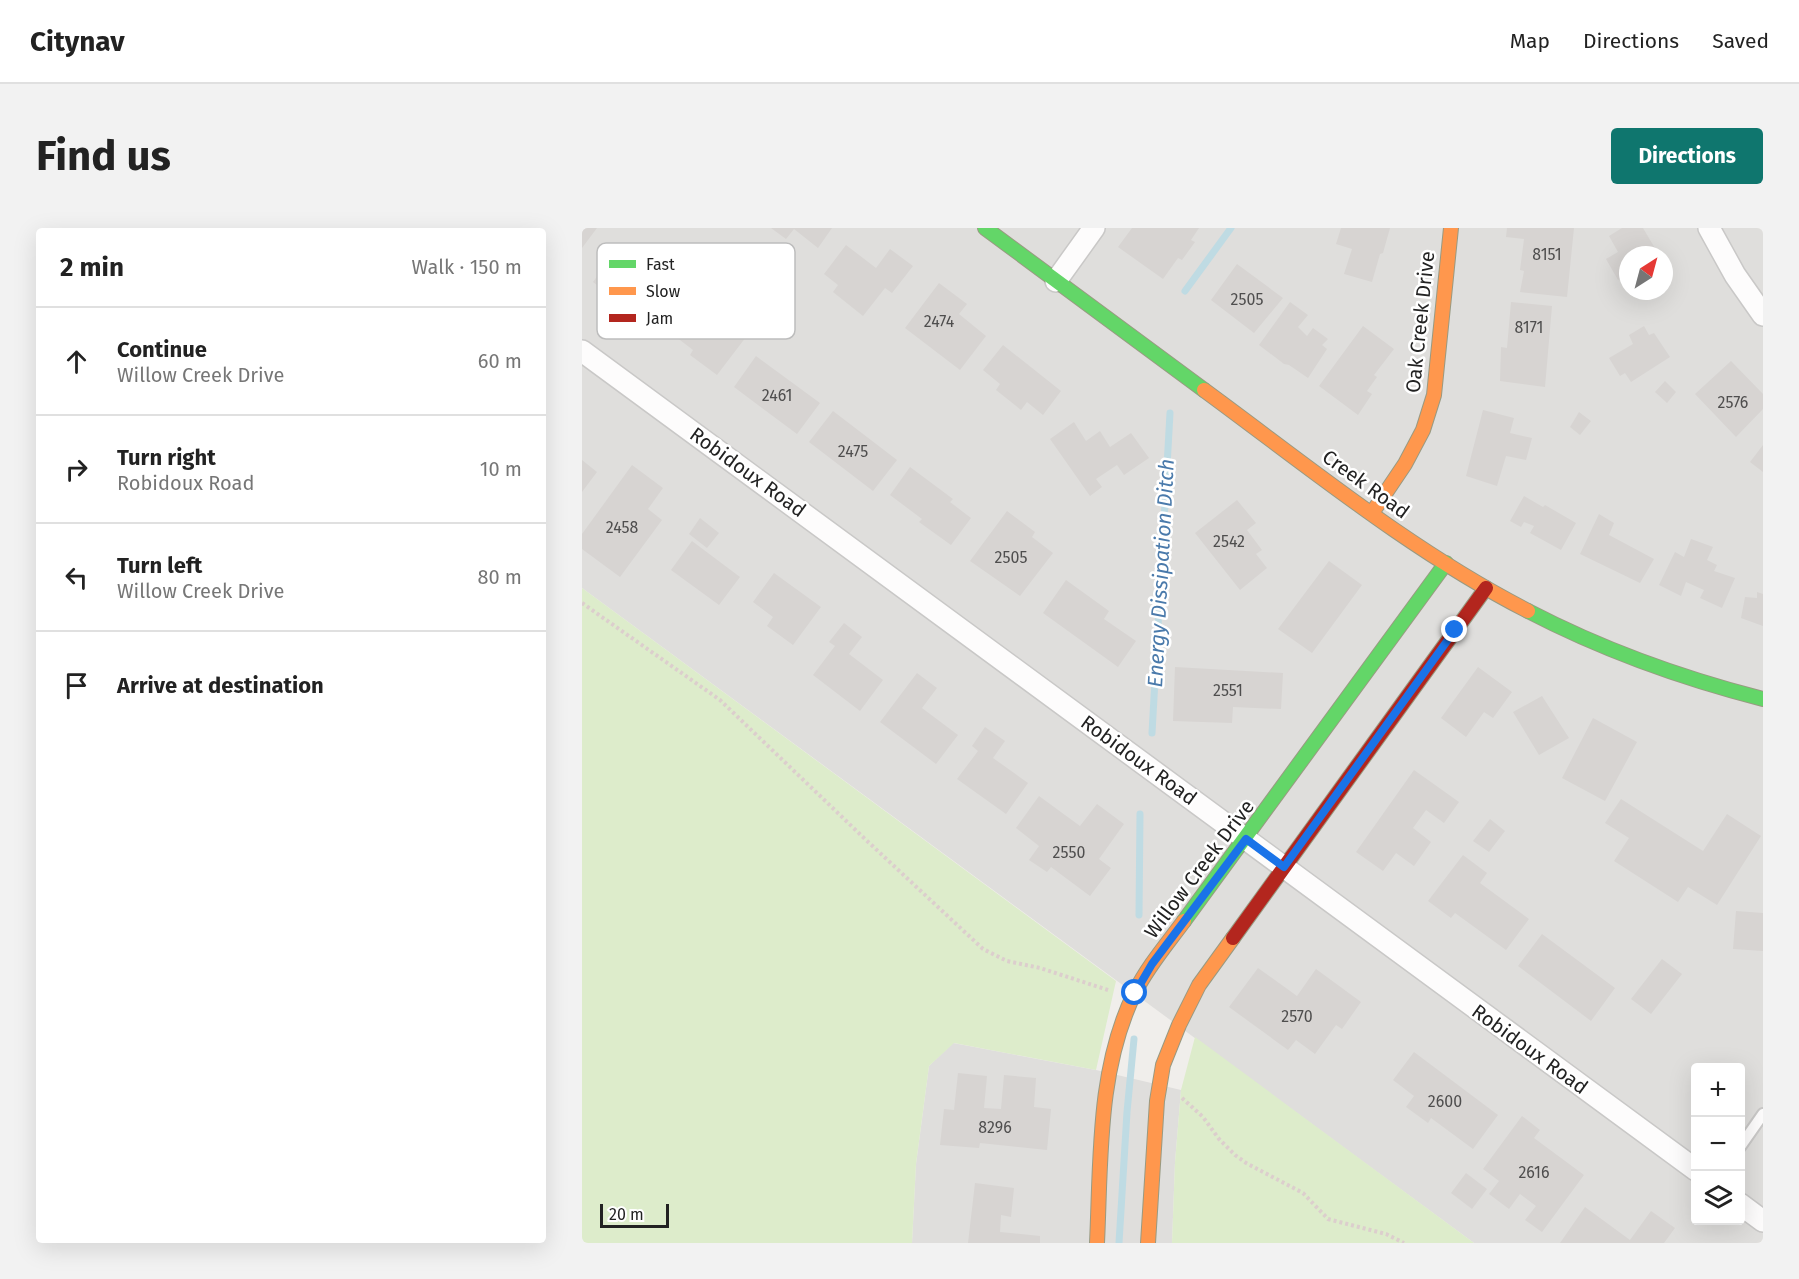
<!DOCTYPE html>
<html lang="en">
<head>
<meta charset="utf-8">
<style>
  body { margin:0; font-family:"Fira Sans",sans-serif; background:#f2f2f2; color:#222 }
  .controls { position:absolute; right:18px; bottom:18px; display:grid; overflow:hidden; border-radius:6px; box-shadow:0 6px 24px #0002 }
  .controls button { width:54px; height:54px; display:grid; place-items:center; padding:0; border:0; border-bottom:2px solid #e0e0e0; background:#fff; color:#222; font:30px sans-serif }
  .compass { position:absolute; left:1037px; top:18px; width:54px; height:54px; border-radius:50%; background:#fff; box-shadow:0 6px 24px #0002; rotate:36deg }
  .scale { position:absolute; left:18px; bottom:15px; width:69px; box-sizing:border-box; padding-left:6px; border:3px solid #222; border-top:0; font-size:16px; line-height:21px; white-space:nowrap; color:#222; -webkit-text-stroke:4px #fff; paint-order:stroke }
  .stop { position:absolute; width:18px; height:18px; margin:-14px; border:4px solid #1a73e8; border-radius:50%; background:#fff }
  .stop.end { background:#1a73e8; border-color:#fff; box-shadow:0 2px 6px #0008 }
  .list { margin:0; padding:0; list-style:none }
  h2 { display:flex; justify-content:space-between; align-items:center; height:78px; margin:0; padding:0 24px; font-size:26px }
  h2 small { font-size:20px; font-weight:400; color:#767676 }
  .list li { display:grid; grid-template-columns:39px 1fr auto; gap:18px; align-items:center; box-sizing:border-box; height:108px; padding:0 24px; border-top:2px solid #e0e0e0 }
  .list b { display:block; font-size:22px; white-space:nowrap }
  .list p { margin:0; font-size:20px; white-space:nowrap; color:#767676 }
  .list em { font-size:20px; font-style:normal; color:#767676 }
  .icon { flex:none; width:33px; height:33px; fill:none; stroke:currentColor; stroke-width:2; stroke-linecap:round; stroke-linejoin:round }
  .map { position:relative; flex:none; width:1181px; height:1015px; overflow:hidden; border-radius:6px }
  header { display:flex; align-items:center; gap:36px; box-sizing:border-box; height:84px; padding:0 30px; background:#fff; border-bottom:2px solid #e0e0e0 }
  header strong { font-size:28px }
  nav { display:flex; gap:33px; margin-inline-start:auto; font-size:21px }
  .intro { display:flex; align-items:center; justify-content:space-between; box-sizing:border-box; height:144px; padding:0 36px }
  h1 { margin:0; font-size:42px }
  .button { padding:15px 27px; border-radius:6px; background:#0f766e; color:#fff; font-size:21px; font-weight:700 }
  main { display:flex; gap:36px; padding:0 36px }
  aside { flex:1; background:#fff; border-radius:6px; box-shadow:0 6px 24px #0002 }
  .map>svg:first-child { display:block }
  .residential { fill:#dfdedc; fill-rule:evenodd }
  .grass { fill:#ddeccb }
  .lines { fill:none; stroke-linecap:round; stroke-linejoin:round }
  .stream { stroke:#bfdbe3; stroke-width:7 }
  .building { fill:#d7d4d2 }
  .lane-casing { stroke:#c9c8c7; stroke-width:14 }
  .street-casing { stroke:#c9c8c7; stroke-width:24 }
  .fast-casing { stroke:#999a82; stroke-width:16 }
  .slow-casing { stroke:#999a82; stroke-width:16 }
  .jam-casing { stroke:#999a82; stroke-width:16 }
  .path { stroke:#dccecd; stroke-width:4; stroke-dasharray:3 3; stroke-linecap:butt }
  .lane { stroke:#fdfcfc; stroke-width:10 }
  .street { stroke:#fdfcfc; stroke-width:21 }
  .fast { stroke:#63d668; stroke-width:14 }
  .slow { stroke:#ff974d; stroke-width:14 }
  .jam { stroke:#b3261e; stroke-width:14 }
  .route { stroke:#1a73e8; stroke-width:8 }
  .labels { text-anchor:middle; dominant-baseline:central; stroke-width:5; stroke-linejoin:round; paint-order:stroke }
  .number-label { font-size:16px; fill:#4f4e4e }
  .street-label { font-size:20px; fill:#222; stroke:#fff }
  .water-label { font-size:21px; font-style:italic; fill:#4a7aab; stroke:#fff }
  .key { fill:#fff; stroke:#bdbdbd; stroke-width:1.5 }
  .key-label { font-size:16px; fill:#222 }
</style>
</head>
<body>
<header>
<strong>Citynav</strong>
<nav><a>Map</a><a>Directions</a><a>Saved</a></nav>
</header>
<div class="intro"><h1>Find us</h1><a class="button">Directions</a></div>
<main>
<aside>
<h2>2 min<small>Walk · 150 m</small></h2>
<ul class="list">
<li><svg class="icon" aria-label="ahead" viewBox="0 0 24 24"><path d="M12 20V5M6 11l6-6 6 6"/></svg><div><b>Continue</b><p>Willow Creek Drive</p></div><em>60 m</em></li>
<li><svg class="icon" aria-label="right" viewBox="0 0 24 24"><path d="M7 20v-9h11M14 6l5 5-5 5"/></svg><div><b>Turn right</b><p>Robidoux Road</p></div><em>10 m</em></li>
<li><svg class="icon" aria-label="left" viewBox="0 0 24 24"><path d="M17 20v-9H6M10 6l-5 5 5 5"/></svg><div><b>Turn left</b><p>Willow Creek Drive</p></div><em>80 m</em></li>
<li><svg class="icon" aria-label="arrive" viewBox="0 0 24 24"><path d="M6 21V4h12l-3 4 3 4H6"/></svg><div><b>Arrive at destination</b></div></li>
</ul>
</aside>
<div class="map">
<svg width="1181" height="1015" viewBox="0 0 1181 1015">
  <rect width="100%" height="100%" fill="#f0eeeb"/>
  <!-- residential -->
  <path class="residential" d="M0 0H1181V1015H892L0 360ZM1046 27H1082V63H1046ZM1114 840H1158V992H1114Z
    M371 815 514 842 599 862 593 934 590 1015H330L334 936 347 838Z"/>
  <!-- grass -->
  <path class="grass" d="M0 360 534 753 514 842 372 815 347 838 334 936 330 1015H0Z
    M613 809 892 1015H590L593 934 599 862Z"/>
  <g class="lines">
    <!-- stream -->
    <path class="stream" d="M603 63 649 0
      M570 505 588 185
      M557 687 558 586
      M537 1015 545 884 552 811"/>
  </g>
  <!-- building -->
  <path class="building" d="M0 0H15L0 20Z
    M189 0H250L236 20 212 1 204 11Z
    M550 0H617L609 12 613 14 600 32 596 30 581 51 536 19Z
    M759 0H808L801 25 798 26 790 54 762 46 770 21 754 16Z
    M925 0H992L985 69 938 64 942 43 938 42 942 11 924 9Z
    M1040 0H1061L1077 27H1046V44L1036 52 1024 31 1036 24 1027 8Z
    M264 17 294 40 308 21 331 38 310 65 303 60 281 88 251 64 256 57 242 46Z
    M30 28 60 51 66 44 89 62 64 94 11 54Z
    M655 36 701 70 672 105 629 72Z
    M357 55 385 76 377 86 404 108 378 142 323 100Z
    M110 69 164 109 135 147 108 127 111 122 85 102Z
    M708 74 726 87 716 99 725 108 731 100 746 111 740 117 745 121 726 150 707 137 702 136 677 117Z
    M929 74 970 78 963 159 918 153 919 119 925 120Z
    M781 98 812 121 792 147 795 149 785 163 790 166 776 187 737 158Z
    M1062 98 1067 107 1072 105 1088 129 1049 154 1043 145 1038 148 1027 130 1051 116 1047 107Z
    M421 117 479 163 461 187 445 174 439 182 414 162 418 156 401 142Z
    M174 128 238 175 215 206 152 159Z
    M1149 133 1181 166V181L1154 209 1113 166Z
    M1083 153 1094 164 1085 175 1073 164Z
    M901 182 932 190 928 205 950 210 944 232 924 228 915 258 884 248Z
    M251 183 315 232 291 263 227 214Z
    M997 184 1009 193 998 207 988 199Z
    M492 194 504 213 518 203 528 219 549 205 567 230 542 247 535 237 514 251 520 259 508 268 468 211Z
    M1181 217V244L1168 234Z
    M0 232 15 244 0 264Z
    M50 237 81 260 66 281 80 292 38 349 0 321V306Z
    M328 239 371 271 368 274 389 290 369 317 337 294 340 291 308 267Z
    M942 268 961 279 963 277 994 295 979 322 948 305 952 298 942 294 939 299 928 293Z
    M655 272 674 295 665 302 680 322 674 326 685 340 658 362 613 305Z
    M425 283 453 304 450 309 471 325 438 368 388 333Z
    M1017 286 1032 295 1027 307 1072 331 1058 355 998 326Z
    M118 290 137 305 125 320 107 306Z
    M1109 311 1131 319 1125 332 1135 337 1132 343 1153 350 1140 380 1118 370 1122 362 1104 354 1099 368 1077 357 1093 324 1102 329Z
    M110 313 158 349 137 377 89 342Z
    M747 333 780 357 730 425 696 401Z
    M192 345 239 379 211 417 185 398 191 389 171 374Z
    M484 352 527 383 522 391 554 413 536 439 461 385Z
    M1175 364 1181 366V398L1159 390 1163 369 1175 370Z
    M262 395 280 409 267 426 301 452 278 483 231 447 253 418 247 414Z
    M593 439 701 445 699 481 651 479 650 495 591 493Z
    M896 439 930 464 911 490 902 484 884 509 859 490Z
    M335 445 355 460 340 480 376 507 354 536 298 494Z
    M960 468 987 510 957 527 931 484Z
    M1011 490 1055 514 1023 573 980 550Z
    M403 499 423 513 411 530 446 555 424 586 375 551 396 523 390 518Z
    M832 542 877 574 862 595 844 582 831 600 849 614 832 638 814 625 801 643 774 624Z
    M457 568 498 598 515 576 542 596 517 631 529 640 508 668 469 639 465 644 447 632 457 618 434 600Z
    M1039 571 1121 623 1145 586 1179 608 1135 677 1106 659 1096 674 1032 633 1047 610 1023 595Z
    M908 591 923 603 907 624 891 613Z
    M881 627 905 645 898 655 947 691 924 722 873 685 869 690 846 673Z
    M1154 683 1181 685V723L1151 721Z
    M960 706 1033 760 1009 793 936 738Z
    M1080 731 1100 746 1069 786 1049 771Z
    M676 740 715 768 734 741 779 774 760 801 754 797 733 826 714 812 706 822 647 779Z
    M832 824 916 887 891 921 849 890 846 895 824 879 832 868 811 852Z
    M376 845 405 848 402 880 419 881 422 847 454 850 452 879 469 881 465 922 398 915 397 920 358 917 362 881 372 882Z
    M940 888 958 902 952 910 1002 947 960 1004 943 992 954 978 938 966 927 981 907 966 917 953 901 941Z
    M884 945 905 961 890 981 869 965Z
    M393 955 432 960 429 989 419 987 418 1004 458 1008V1015H386Z
    M1003 979 1048 1012 1069 983 1093 1000 1082 1015H978Z"/>
  <g class="lines">
    <!-- lane casing -->
    <g class="lane-casing">
      <path id="lane" d="M1158 919 1181 886"/>
    </g>
    <!-- street casing -->
    <g class="street-casing">
      <path id="street" d="M1127 0 1153 47 1181 87
        M474 53 512 0
        M0 123 1114 942
        M1158 976 1181 993"/>
    </g>
    <!-- fast casing -->
    <g class="fast-casing">
      <path id="fast" d="M403 0 622 162
        M946 383C1021 422 1099 450 1181 471
        M602 693 864 335"/>
    </g>
    <!-- slow casing -->
    <g class="slow-casing">
      <path id="slow" d="M622 162C727 239 829 323 946 383
        M790 285 823 236 841 202 852 167 869 0
        M515 1015C519 932 515 841 553 764 566 738 585 716 602 693
        M566 1015 575 873 581 837 597 797 617 757 651 710"/>
    </g>
    <!-- jam casing -->
    <g class="jam-casing">
      <path id="jam" d="M651 710 904 360"/>
    </g>
    <!-- path -->
    <path class="path" d="M0 375 138 472 283 611 401 721 425 733 458 740 526 762
      M600 870 621 889 637 911 653 927 664 935 721 965 746 991 804 1006 822 1015"/>
    <!-- lane -->
    <use href="#lane" class="lane"/>
    <!-- street -->
    <use href="#street" class="street"/>
    <!-- fast -->
    <use href="#fast" class="fast"/>
    <!-- slow -->
    <use href="#slow" class="slow"/>
    <!-- jam -->
    <use href="#jam" class="jam"/>
  </g>
  <g class="lines">
    <!-- route -->
    <path class="route" d="M553 765 570 736 664 611 702 639 873 402"/>
  </g>
  <g class="labels">
    <!-- number labels -->
    <g class="number-label">
      <text x="965" y="26">8151</text>
      <text x="665" y="71">2505</text>
      <text x="357" y="93">2474</text>
      <text x="947" y="99">8171</text>
      <text x="195" y="167">2461</text>
      <text x="1151" y="174">2576</text>
      <text x="271" y="223">2475</text>
      <text x="40" y="299">2458</text>
      <text x="647" y="313">2542</text>
      <text x="429" y="329">2505</text>
      <text x="646" y="462">2551</text>
      <text x="487" y="624">2550</text>
      <text x="715" y="788">2570</text>
      <text x="863" y="873">2600</text>
      <text x="413" y="899">8296</text>
      <text x="952" y="944">2616</text>
    </g>
    <!-- street labels -->
    <g class="street-label">
      <text transform="translate(838 94) rotate(-84)">Oak Creek Drive</text>
      <text transform="translate(166 244) rotate(36)">Robidoux Road</text>
      <text transform="translate(784 256) rotate(36)">Creek Road</text>
      <text transform="translate(557 532) rotate(36)">Robidoux Road</text>
      <text transform="translate(617 641) rotate(-53)">Willow Creek Drive</text>
      <text transform="translate(948 821) rotate(36)">Robidoux Road</text>
    </g>
    <!-- water labels -->
    <g class="water-label">
      <text transform="translate(579 345) rotate(-87)">Energy Dissipation Ditch</text>
    </g>
  </g>
  <!-- legend -->
  <rect x="15" y="15" width="198" height="96" rx="9" class="key"/>
  <rect x="27" y="32" width="27" height="8" fill="#63d668"/>
  <rect x="27" y="59" width="27" height="8" fill="#ff974d"/>
  <rect x="27" y="86" width="27" height="8" fill="#b3261e"/>
  <g class="key-label">
    <text x="64" y="42">Fast</text>
    <text x="64" y="69">Slow</text>
    <text x="64" y="96">Jam</text>
  </g>
</svg>
<div class="controls">
<button>+</button>
<button>−</button>
<button><svg class="icon" aria-label="layers" viewBox="0 0 24 24"><path d="M12 4l9 5-9 5-9-5zM3 14l9 5 9-5"/></svg></button>
</div>
<svg class="compass" viewBox="-18 -18 36 36"><path d="M0-13l5 13h-10z" fill="#e53935"/><path d="M0 13l5-13h-10z" fill="#767676"/></svg>
<div class="scale">20 m</div>
<div class="stop" style="left:553px;top:765px"></div>
<div class="stop end" style="left:873px;top:402px"></div>
</div>
</main>
</body>
</html>
